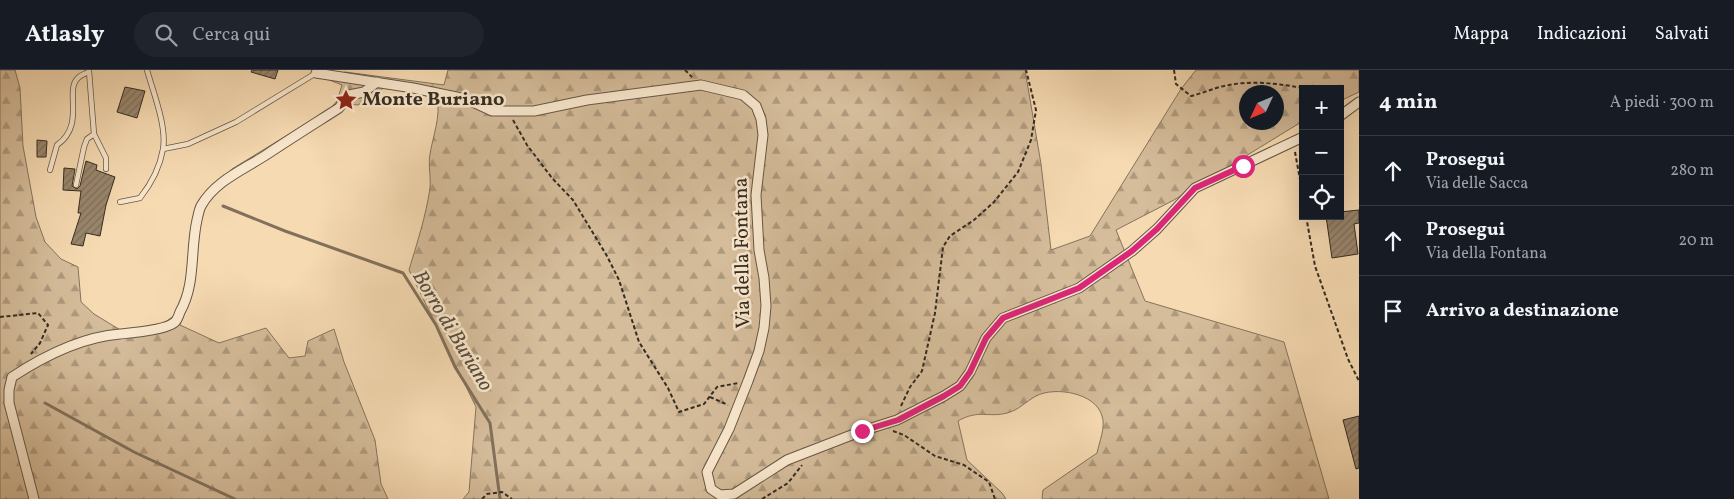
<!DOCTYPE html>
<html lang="it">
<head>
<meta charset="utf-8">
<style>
  body { margin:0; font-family:Vollkorn,serif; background:#20242c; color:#f1f3f6 }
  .controls { position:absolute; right:15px; top:15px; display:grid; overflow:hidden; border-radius:0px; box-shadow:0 5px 20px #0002 }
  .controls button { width:45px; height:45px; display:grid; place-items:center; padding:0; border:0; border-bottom:1px solid #363941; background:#171b24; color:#f1f3f6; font:25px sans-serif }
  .compass { position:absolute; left:1239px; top:15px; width:45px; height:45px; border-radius:50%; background:#171b24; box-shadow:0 5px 20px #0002; rotate:226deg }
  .stop { position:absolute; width:15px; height:15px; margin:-11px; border:4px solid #db2777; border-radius:50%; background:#fff }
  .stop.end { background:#db2777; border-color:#fff; box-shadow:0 1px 5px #0008 }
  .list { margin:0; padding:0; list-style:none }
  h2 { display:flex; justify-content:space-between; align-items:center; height:65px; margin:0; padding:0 20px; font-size:21px }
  h2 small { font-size:16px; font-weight:400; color:#9ea1a6 }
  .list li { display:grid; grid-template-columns:32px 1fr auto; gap:15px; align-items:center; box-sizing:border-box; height:70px; padding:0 20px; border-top:1px solid #363941 }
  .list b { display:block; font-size:19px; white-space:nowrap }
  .list p { margin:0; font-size:16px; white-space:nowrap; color:#9ea1a6 }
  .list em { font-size:16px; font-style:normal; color:#9ea1a6 }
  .icon { flex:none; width:28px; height:28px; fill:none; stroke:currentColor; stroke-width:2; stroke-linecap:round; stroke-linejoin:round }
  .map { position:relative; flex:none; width:1359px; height:429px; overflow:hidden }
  header { display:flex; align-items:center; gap:30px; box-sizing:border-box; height:70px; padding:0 25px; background:#171b24; border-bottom:1px solid #363941 }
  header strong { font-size:24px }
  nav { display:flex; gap:28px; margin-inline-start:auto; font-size:18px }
  .search { width:350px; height:45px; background:#20242c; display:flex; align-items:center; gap:12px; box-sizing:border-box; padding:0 18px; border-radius:28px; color:#9ea1a6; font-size:19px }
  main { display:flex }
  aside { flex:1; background:#171b24 }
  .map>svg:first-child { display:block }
  .forest { fill:url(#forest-firs); stroke:#84745e; fill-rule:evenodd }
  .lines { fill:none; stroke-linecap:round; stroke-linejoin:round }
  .stream { stroke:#81715b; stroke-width:3 }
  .building { fill:url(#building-hatch); stroke:#342c22 }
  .lane-casing { stroke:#645846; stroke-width:6 }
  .street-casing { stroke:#645846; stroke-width:11 }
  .path { stroke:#342c22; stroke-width:2; stroke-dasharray:4 2.5; stroke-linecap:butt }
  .lane { stroke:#f9e7cd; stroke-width:4.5 }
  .street { stroke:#f9e7cd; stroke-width:9 }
  .route { stroke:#db2777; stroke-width:6 }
  .labels { text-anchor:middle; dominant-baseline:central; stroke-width:5; stroke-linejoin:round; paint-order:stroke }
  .poi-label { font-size:20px; font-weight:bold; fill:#342c22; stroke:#f9e7cd; text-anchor:start }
  .street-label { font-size:20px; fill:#342c22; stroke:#f9e7cd }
  .water-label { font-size:21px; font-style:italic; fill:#5a4e3e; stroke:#f9e7cd }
</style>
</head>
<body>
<header>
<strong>Atlasly</strong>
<div class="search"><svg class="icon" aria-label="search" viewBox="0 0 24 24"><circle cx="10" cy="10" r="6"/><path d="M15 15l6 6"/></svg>Cerca qui</div>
<nav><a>Mappa</a><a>Indicazioni</a><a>Salvati</a></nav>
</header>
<main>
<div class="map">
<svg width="1359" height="429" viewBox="0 0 1359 429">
  <defs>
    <pattern id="forest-firs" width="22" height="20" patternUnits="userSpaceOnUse" patternTransform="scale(1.25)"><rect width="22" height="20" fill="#d5bc9a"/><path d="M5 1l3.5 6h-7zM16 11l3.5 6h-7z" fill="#ae997d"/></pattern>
    <pattern id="building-hatch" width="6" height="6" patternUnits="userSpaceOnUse" patternTransform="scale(1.25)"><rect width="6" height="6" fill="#99866d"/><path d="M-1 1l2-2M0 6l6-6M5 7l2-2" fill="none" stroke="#7e6e59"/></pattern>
  </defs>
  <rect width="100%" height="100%" fill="#f6dab2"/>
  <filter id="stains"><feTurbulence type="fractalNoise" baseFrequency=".004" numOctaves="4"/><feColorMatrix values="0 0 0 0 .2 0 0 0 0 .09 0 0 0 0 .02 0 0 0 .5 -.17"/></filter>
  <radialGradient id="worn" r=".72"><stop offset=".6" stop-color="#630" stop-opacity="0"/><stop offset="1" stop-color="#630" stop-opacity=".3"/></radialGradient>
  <!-- forest -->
  <path class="forest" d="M0 0H15L20 18 23 76 36 147 45 172 61 189 78 197 81 232 94 244 122 261 164 253 175 245 182 232 188 212 189 179 195 147 208 122 232 99 330 39 337 31 342 15 327 9 345 2 444 15 448 0H1025L1041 94 1051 180 1090 166 1181 19 1196 0H1359V22L1340 31V19H1303V51L1174 130 1116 160 1145 231 1284 272 1329 429H1042L1043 420 1097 383C1099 373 1106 356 1102 346 1096 323 1055 316 1036 326 1025 332 1019 340 1007 343 988 348 979 339 958 351L967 390 1002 423 1006 429H463L469 422 476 337 409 200C417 173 426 146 430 118 431 107 428 95 430 84 433 66 441 46 437 28L385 17 358 35 348 34 218 118 202 140 199 154 192 224 180 255 219 273 266 258 289 288 305 286 308 271 334 259 344 292 375 370 381 414 388 429H0ZM1246 22H1276V52H1246Z"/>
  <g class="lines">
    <!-- stream -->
    <path class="stream" d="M223 136 285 161 403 203 436 255 455 297 490 353 500 429
      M45 333 134 382 235 429"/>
  </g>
  <!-- building -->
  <path class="building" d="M252 0H278L275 9 251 2Z
    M125 17 145 21 137 48 117 42Z
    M37 70 47 71 46 87H37Z
    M86 91 97 95 96 100 115 107 106 135 100 166 86 163 83 176 71 174 81 143H78L81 121 63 120 64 98 75 99 72 116 77 119 80 116Z
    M1359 140V153L1354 154 1358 184 1332 188 1326 146H1340V142Z
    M1359 346V398L1356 399 1343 350Z"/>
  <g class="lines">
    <!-- lane casing -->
    <g class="lane-casing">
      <path id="lane" d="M89 1 94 64 106 88V99
        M163 79 188 74 236 52 316 3
        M50 100 57 75C86 55 64 20 78 8 80 5 85 4 88 2
        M76 115 84 77 87 69 94 64
        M120 132 140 128C151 114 160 97 163 79 167 56 153 22 147 0"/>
    </g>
    <!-- street casing -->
    <g class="street-casing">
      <path id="street" d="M316 3 413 18 466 29 492 41H534L587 30 701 15 743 25 756 36 761 49 763 65 756 125 759 180 764 208 766 236 764 258 759 281 748 311 729 359 707 402 711 419 720 425 734 424 787 390 862 361 897 350 944 326 960 316 970 302 986 268 1003 248 1079 218 1132 181 1157 159 1195 118 1303 67
        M1340 46 1359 32
        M34 429 9 333V320L12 307C44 286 81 267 120 264 131 263 167 260 175 252 177 250 179 245 180 242 196 214 190 181 197 150 198 146 199 140 201 136 215 111 243 100 266 85 290 69 314 54 339 38L349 25 364 22 377 12"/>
    </g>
    <!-- path -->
    <path class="path" d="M685 0 692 7
      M1174 0 1176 14 1191 26C1204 23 1216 17 1229 15 1255 10 1281 14 1308 19
      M513 50 527 75 552 108 573 130 607 186 619 210 639 272 668 318 679 342 704 334 717 317 738 313
      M1295 82 1303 126
      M1306 146 1315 196 1348 289 1359 311
      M0 247 38 243 48 255 40 273 31 284
      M710 327 728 335
      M901 336 910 317 922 301 935 243 943 177 950 166 974 150 994 132 1018 102 1031 70 1036 40 1026 0
      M893 361 904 365 935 386 964 395 989 412 995 429
      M482 429 487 424 502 422 512 429
      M762 429 788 413 802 395"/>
    <!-- lane -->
    <use href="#lane" class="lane"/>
    <!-- street -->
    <use href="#street" class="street"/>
  </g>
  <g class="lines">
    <!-- route -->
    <path class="route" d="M862 361 898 350 944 326 960 316 970 302 986 268 1003 248 1079 218 1132 181 1157 159 1195 118 1243 96"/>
  </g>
  <!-- icons -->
  <defs>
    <g id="sight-bare" transform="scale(1.725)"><path d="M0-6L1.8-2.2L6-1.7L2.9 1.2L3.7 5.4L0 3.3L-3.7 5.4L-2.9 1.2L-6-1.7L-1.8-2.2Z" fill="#8f2418" stroke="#f9e7cd" stroke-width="2.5" paint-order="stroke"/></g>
  </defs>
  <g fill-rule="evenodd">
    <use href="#sight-bare" x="346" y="30"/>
  </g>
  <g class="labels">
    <!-- poi labels -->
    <g class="poi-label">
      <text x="362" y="30">Monte Buriano</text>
    </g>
    <!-- street labels -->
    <g class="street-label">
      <text transform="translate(743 183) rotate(-91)">Via della Fontana</text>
    </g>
    <!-- water labels -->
    <g class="water-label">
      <text transform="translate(452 261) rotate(59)">Borro di Buriano</text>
    </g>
  </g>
  <rect width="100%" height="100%" filter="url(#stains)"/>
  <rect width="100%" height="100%" fill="url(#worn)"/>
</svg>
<div class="controls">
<button>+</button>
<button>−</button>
<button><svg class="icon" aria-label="locate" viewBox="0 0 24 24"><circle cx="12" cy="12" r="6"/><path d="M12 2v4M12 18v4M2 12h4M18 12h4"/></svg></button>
</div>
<svg class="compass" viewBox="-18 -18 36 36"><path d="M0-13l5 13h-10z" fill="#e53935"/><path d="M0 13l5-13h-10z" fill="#9ea1a6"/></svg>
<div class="stop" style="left:1243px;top:96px"></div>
<div class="stop end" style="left:862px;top:361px"></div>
</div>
<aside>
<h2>4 min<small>A piedi · 300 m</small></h2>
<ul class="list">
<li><svg class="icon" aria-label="ahead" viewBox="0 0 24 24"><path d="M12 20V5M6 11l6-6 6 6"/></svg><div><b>Prosegui</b><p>Via delle Sacca</p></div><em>280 m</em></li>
<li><svg class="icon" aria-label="ahead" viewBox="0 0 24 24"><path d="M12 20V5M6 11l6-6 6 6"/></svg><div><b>Prosegui</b><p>Via della Fontana</p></div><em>20 m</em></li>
<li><svg class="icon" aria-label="arrive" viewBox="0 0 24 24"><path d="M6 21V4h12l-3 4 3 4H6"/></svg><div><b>Arrivo a destinazione</b></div></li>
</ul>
</aside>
</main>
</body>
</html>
